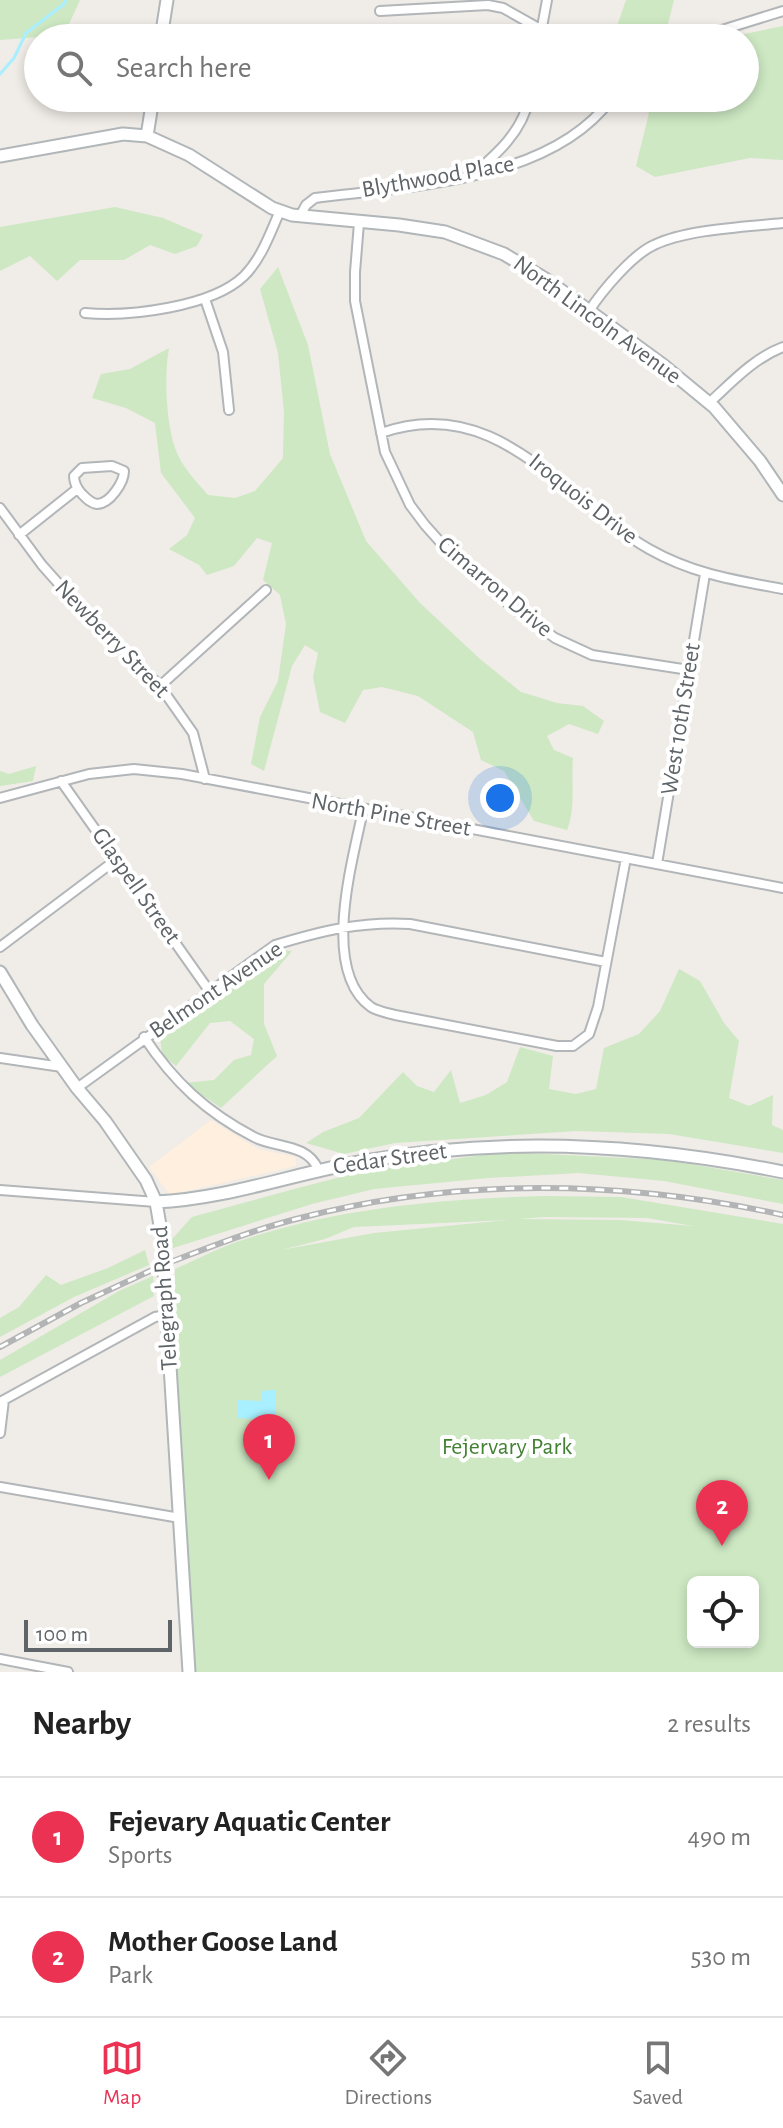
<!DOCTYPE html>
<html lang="en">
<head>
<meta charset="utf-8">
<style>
  body { margin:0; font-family:"Alegreya Sans",sans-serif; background:#f2f2f2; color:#222 }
  .controls { position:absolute; right:24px; bottom:24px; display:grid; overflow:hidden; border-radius:12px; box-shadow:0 4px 12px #0003 }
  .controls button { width:72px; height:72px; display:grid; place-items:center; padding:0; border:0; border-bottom:2px solid #e0e0e0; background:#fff; color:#222; font:40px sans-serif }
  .scale { position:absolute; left:24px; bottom:20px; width:148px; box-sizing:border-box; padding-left:8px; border:4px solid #5e6467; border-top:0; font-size:22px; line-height:28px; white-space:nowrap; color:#5e6467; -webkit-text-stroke:6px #fff; paint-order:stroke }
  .you { position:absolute; left:500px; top:798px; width:28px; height:28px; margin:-20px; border:6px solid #fff; border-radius:50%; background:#1a73e8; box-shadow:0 0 0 12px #1a73e833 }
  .badge { display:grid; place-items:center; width:52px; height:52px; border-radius:50%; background:#eb3253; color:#fff; font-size:26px; font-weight:700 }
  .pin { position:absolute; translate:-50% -66px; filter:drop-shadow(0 2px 4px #0008) }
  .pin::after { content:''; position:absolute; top:42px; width:28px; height:24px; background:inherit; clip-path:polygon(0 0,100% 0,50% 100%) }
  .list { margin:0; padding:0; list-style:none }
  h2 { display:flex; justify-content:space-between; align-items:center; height:104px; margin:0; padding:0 32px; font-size:34px }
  h2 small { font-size:26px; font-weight:400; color:#767676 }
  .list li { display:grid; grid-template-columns:52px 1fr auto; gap:24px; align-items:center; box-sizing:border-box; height:120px; padding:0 32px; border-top:2px solid #e0e0e0 }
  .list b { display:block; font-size:30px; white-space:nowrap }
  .list p { margin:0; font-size:26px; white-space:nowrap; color:#767676 }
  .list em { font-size:26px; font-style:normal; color:#767676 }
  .icon { flex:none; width:44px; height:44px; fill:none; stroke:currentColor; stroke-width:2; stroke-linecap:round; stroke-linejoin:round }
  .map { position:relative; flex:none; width:783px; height:1672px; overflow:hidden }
  .search { position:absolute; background:#fff; box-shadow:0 4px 12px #0003; left:24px; right:24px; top:24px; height:88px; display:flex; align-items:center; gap:20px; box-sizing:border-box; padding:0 28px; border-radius:44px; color:#767676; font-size:30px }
  .sheet { height:344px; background:#fff }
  nav { display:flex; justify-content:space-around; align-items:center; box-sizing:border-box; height:112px; border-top:2px solid #e0e0e0; background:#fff; font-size:22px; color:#767676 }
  nav a { display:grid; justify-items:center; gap:4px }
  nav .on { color:#eb3253 }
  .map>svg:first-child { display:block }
  .commercial { fill:#feefde }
  .green { fill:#cde8c3; fill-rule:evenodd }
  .water { fill:#a8efff }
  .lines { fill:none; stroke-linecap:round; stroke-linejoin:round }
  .stream { stroke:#a8efff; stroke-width:3 }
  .street-casing { stroke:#b2b6b9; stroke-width:12 }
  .secondary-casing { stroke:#b1b6b9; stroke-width:15 }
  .street { stroke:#fff; stroke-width:8 }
  .secondary { stroke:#fff; stroke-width:11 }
  .rail-casing { stroke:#b3b4b5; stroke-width:6 }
  .rail { stroke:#fff; stroke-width:3; stroke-dasharray:9; stroke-linecap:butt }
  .labels { text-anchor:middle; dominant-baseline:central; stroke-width:8; stroke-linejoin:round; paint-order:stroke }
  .street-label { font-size:24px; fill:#5e6467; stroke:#fff }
  .park-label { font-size:24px; fill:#438133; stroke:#fff }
</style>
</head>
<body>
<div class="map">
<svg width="783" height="1672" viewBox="0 0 783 1672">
  <rect width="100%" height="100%" fill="#f0ece7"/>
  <!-- commercial -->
  <path class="commercial" d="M211 1120 258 1149 296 1157V1166L170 1195 149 1167Z"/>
  <!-- green -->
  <path class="green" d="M0 0H80L64 35 0 40Z
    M626 0H674L668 24 655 38H613Z
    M783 26V160L750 158 655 177 636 166 649 113 632 98H745V38H725Z
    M115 207 163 218 203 235 197 246 175 254 150 245 124 260H80L57 281 30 256 0 271V227Z
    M278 267 308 345 330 454 366 541 420 603 480 659 521 692 557 703 583 706 604 721 598 734 569 724 547 736 554 750 573 758C571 782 576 808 567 830L534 821 504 771 481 760 473 732 418 696 382 687 363 690 345 723 320 712 313 677 318 653 305 645 292 666 264 771 251 764 260 717 278 681 286 624 280 595 263 580 272 543 257 538 234 566 207 575 199 565 169 549 187 535 195 518 161 473 155 423 126 408 92 398 101 374 130 369 169 348C164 376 166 421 175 448 181 466 196 481 208 495L235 498 255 491 283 458 284 412 278 353 260 289Z
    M36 766 33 781 0 786V771L9 774Z
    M279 950 292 951 264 984V1024L277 1056 221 1108 185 1083 214 1080 234 1060 251 1055 254 1039 230 1021 210 1023 176 1066 162 1055 160 1036Z
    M679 969 700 981 724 1023 739 1041 729 1098 749 1106 773 1095 772 1125 783 1130V1153L669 1134 577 1131 395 1143 344 1154 306 1143 323 1132 359 1118 403 1072 417 1086 434 1092 451 1070 460 1103 486 1095 507 1082 520 1047 553 1056 549 1089 576 1094 596 1089 604 1048 639 1034 660 1011Z
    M504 1152 667 1160 783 1180V1204L664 1181 579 1173 488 1178 374 1189 312 1204 173 1248 172 1239 192 1217 298 1188 360 1172Z
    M545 1196 621 1197 783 1224V1672H196L171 1287 175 1285V1269C196 1260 216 1249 237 1242 335 1208 441 1199 545 1196ZM545 1217 647 1218 693 1226 620 1220 518 1219ZM508 1220 374 1233 281 1250 325 1239 354 1227ZM693 1582H753V1642H693Z
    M145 1250 149 1265 74 1297 0 1337V1318L19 1307 46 1275 61 1285 108 1268Z
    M153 1276 154 1296 0 1377V1360L119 1291Z"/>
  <!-- water -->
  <path class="water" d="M272 1390H276L275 1419 279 1437 266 1442 247 1439 257 1419 237 1418 238 1400 262 1401V1391Z"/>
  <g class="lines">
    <!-- stream -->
    <path class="stream" d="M0 74 14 58 26 33 64 4 66 0"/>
    <!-- street casing -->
    <g class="street-casing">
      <path id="street" d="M380 11 488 5 503 8 542 30
        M540 38 547 0
        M696 38 783 11
        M472 175C497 154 523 131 529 98
        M300 216 306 205 315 198C410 186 551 182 612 98
        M359 223 355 272V301L385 452 410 505 425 525 450 553 511 606 555 638 592 655 689 670
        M205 299 223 352 229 410
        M589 311C602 291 632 255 654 245 687 229 746 227 783 223
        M85 313C129 317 212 307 244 276 262 258 270 233 280 211
        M709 403C732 382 754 358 783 347
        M381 433C498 392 561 499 649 549 693 574 734 580 783 589
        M112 466 124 471C124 482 110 504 97 504 90 503 86 498 81 493 76 487 74 483 74 476L82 468Z
        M0 508 42 565 66 592 160 686 193 733 205 779
        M19 535 77 489
        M160 686 266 590
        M61 781 210 992
        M0 798 89 774 134 769 182 774 783 888
        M363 810C353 860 320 970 371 1007 377 1011 388 1013 395 1015L557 1046H573L589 1034 598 1007 626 858
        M657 864 705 574
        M0 947 117 859
        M144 1037C174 1082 206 1112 254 1137 275 1148 307 1143 318 1169
        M0 1058 62 1067
        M77 1088 275 945C321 931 361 921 410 924L606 962
        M0 1190 156 1202
        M0 1402 155 1317 166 1315
        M0 1433 4 1400
        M0 1487 180 1518
        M0 1659 68 1672"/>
    </g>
    <!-- secondary casing -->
    <g class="secondary-casing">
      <path id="secondary" d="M161 38 167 0
        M147 136 153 98
        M0 156 123 134 147 136 189 155 272 208 292 215 399 225 445 232 504 254 547 280 663 365 714 407 760 461 783 495
        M0 972 32 1025 77 1088 105 1121 146 1180 156 1202 162 1237 189 1672
        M156 1202C227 1199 295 1173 365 1161 504 1136 645 1144 783 1172"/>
    </g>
    <!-- street -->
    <use href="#street" class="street"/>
    <!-- secondary -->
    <use href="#secondary" class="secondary"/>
    <!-- rail casing -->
    <g class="rail-casing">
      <path id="rail" d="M173 1261C215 1245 256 1229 300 1218 457 1177 625 1180 783 1215
        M0 1347 81 1303 152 1270"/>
    </g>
    <!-- rail -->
    <use href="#rail" class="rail"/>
  </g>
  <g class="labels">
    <!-- street labels -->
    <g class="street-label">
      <text transform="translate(438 177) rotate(-10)">Blythwood Place</text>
      <text transform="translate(597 320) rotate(36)">North Lincoln Avenue</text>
      <text transform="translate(583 499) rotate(38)">Iroquois Drive</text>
      <text transform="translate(495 587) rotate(40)">Cimarron Drive</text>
      <text transform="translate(112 639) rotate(46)">Newberry Street</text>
      <text transform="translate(681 719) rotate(-81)">West 10th Street</text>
      <text transform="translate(391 815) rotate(10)">North Pine Street</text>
      <text transform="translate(136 886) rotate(55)">Glaspell Street</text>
      <text transform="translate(216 990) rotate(-34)">Belmont Avenue</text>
      <text transform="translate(390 1159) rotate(-8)">Cedar Street</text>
      <text transform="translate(165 1298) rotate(-94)">Telegraph Road</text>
    </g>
    <!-- park labels -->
    <g class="park-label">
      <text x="507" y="1447">Fejervary Park</text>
    </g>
  </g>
</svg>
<div class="controls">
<button><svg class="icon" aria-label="locate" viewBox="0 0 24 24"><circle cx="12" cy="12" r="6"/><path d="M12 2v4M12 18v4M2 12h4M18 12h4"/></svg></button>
</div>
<div class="scale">100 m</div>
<div class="you"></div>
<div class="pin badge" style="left:269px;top:1480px">1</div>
<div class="pin badge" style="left:722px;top:1546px">2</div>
<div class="search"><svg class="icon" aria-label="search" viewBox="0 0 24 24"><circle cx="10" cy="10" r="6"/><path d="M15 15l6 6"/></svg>Search here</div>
</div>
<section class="sheet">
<h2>Nearby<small>2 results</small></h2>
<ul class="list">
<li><span class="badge">1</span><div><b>Fejevary Aquatic Center</b><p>Sports</p></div><em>490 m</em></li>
<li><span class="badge">2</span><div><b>Mother Goose Land</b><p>Park</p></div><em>530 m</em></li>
</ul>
</section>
<nav>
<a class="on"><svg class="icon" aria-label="map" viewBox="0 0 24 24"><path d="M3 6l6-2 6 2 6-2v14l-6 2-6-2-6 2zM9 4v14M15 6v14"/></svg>Map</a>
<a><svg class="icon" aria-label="directions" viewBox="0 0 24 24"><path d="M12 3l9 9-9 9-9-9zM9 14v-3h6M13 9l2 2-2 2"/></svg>Directions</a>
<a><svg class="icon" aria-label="saved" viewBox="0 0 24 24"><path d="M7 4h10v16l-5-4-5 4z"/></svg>Saved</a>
</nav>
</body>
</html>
